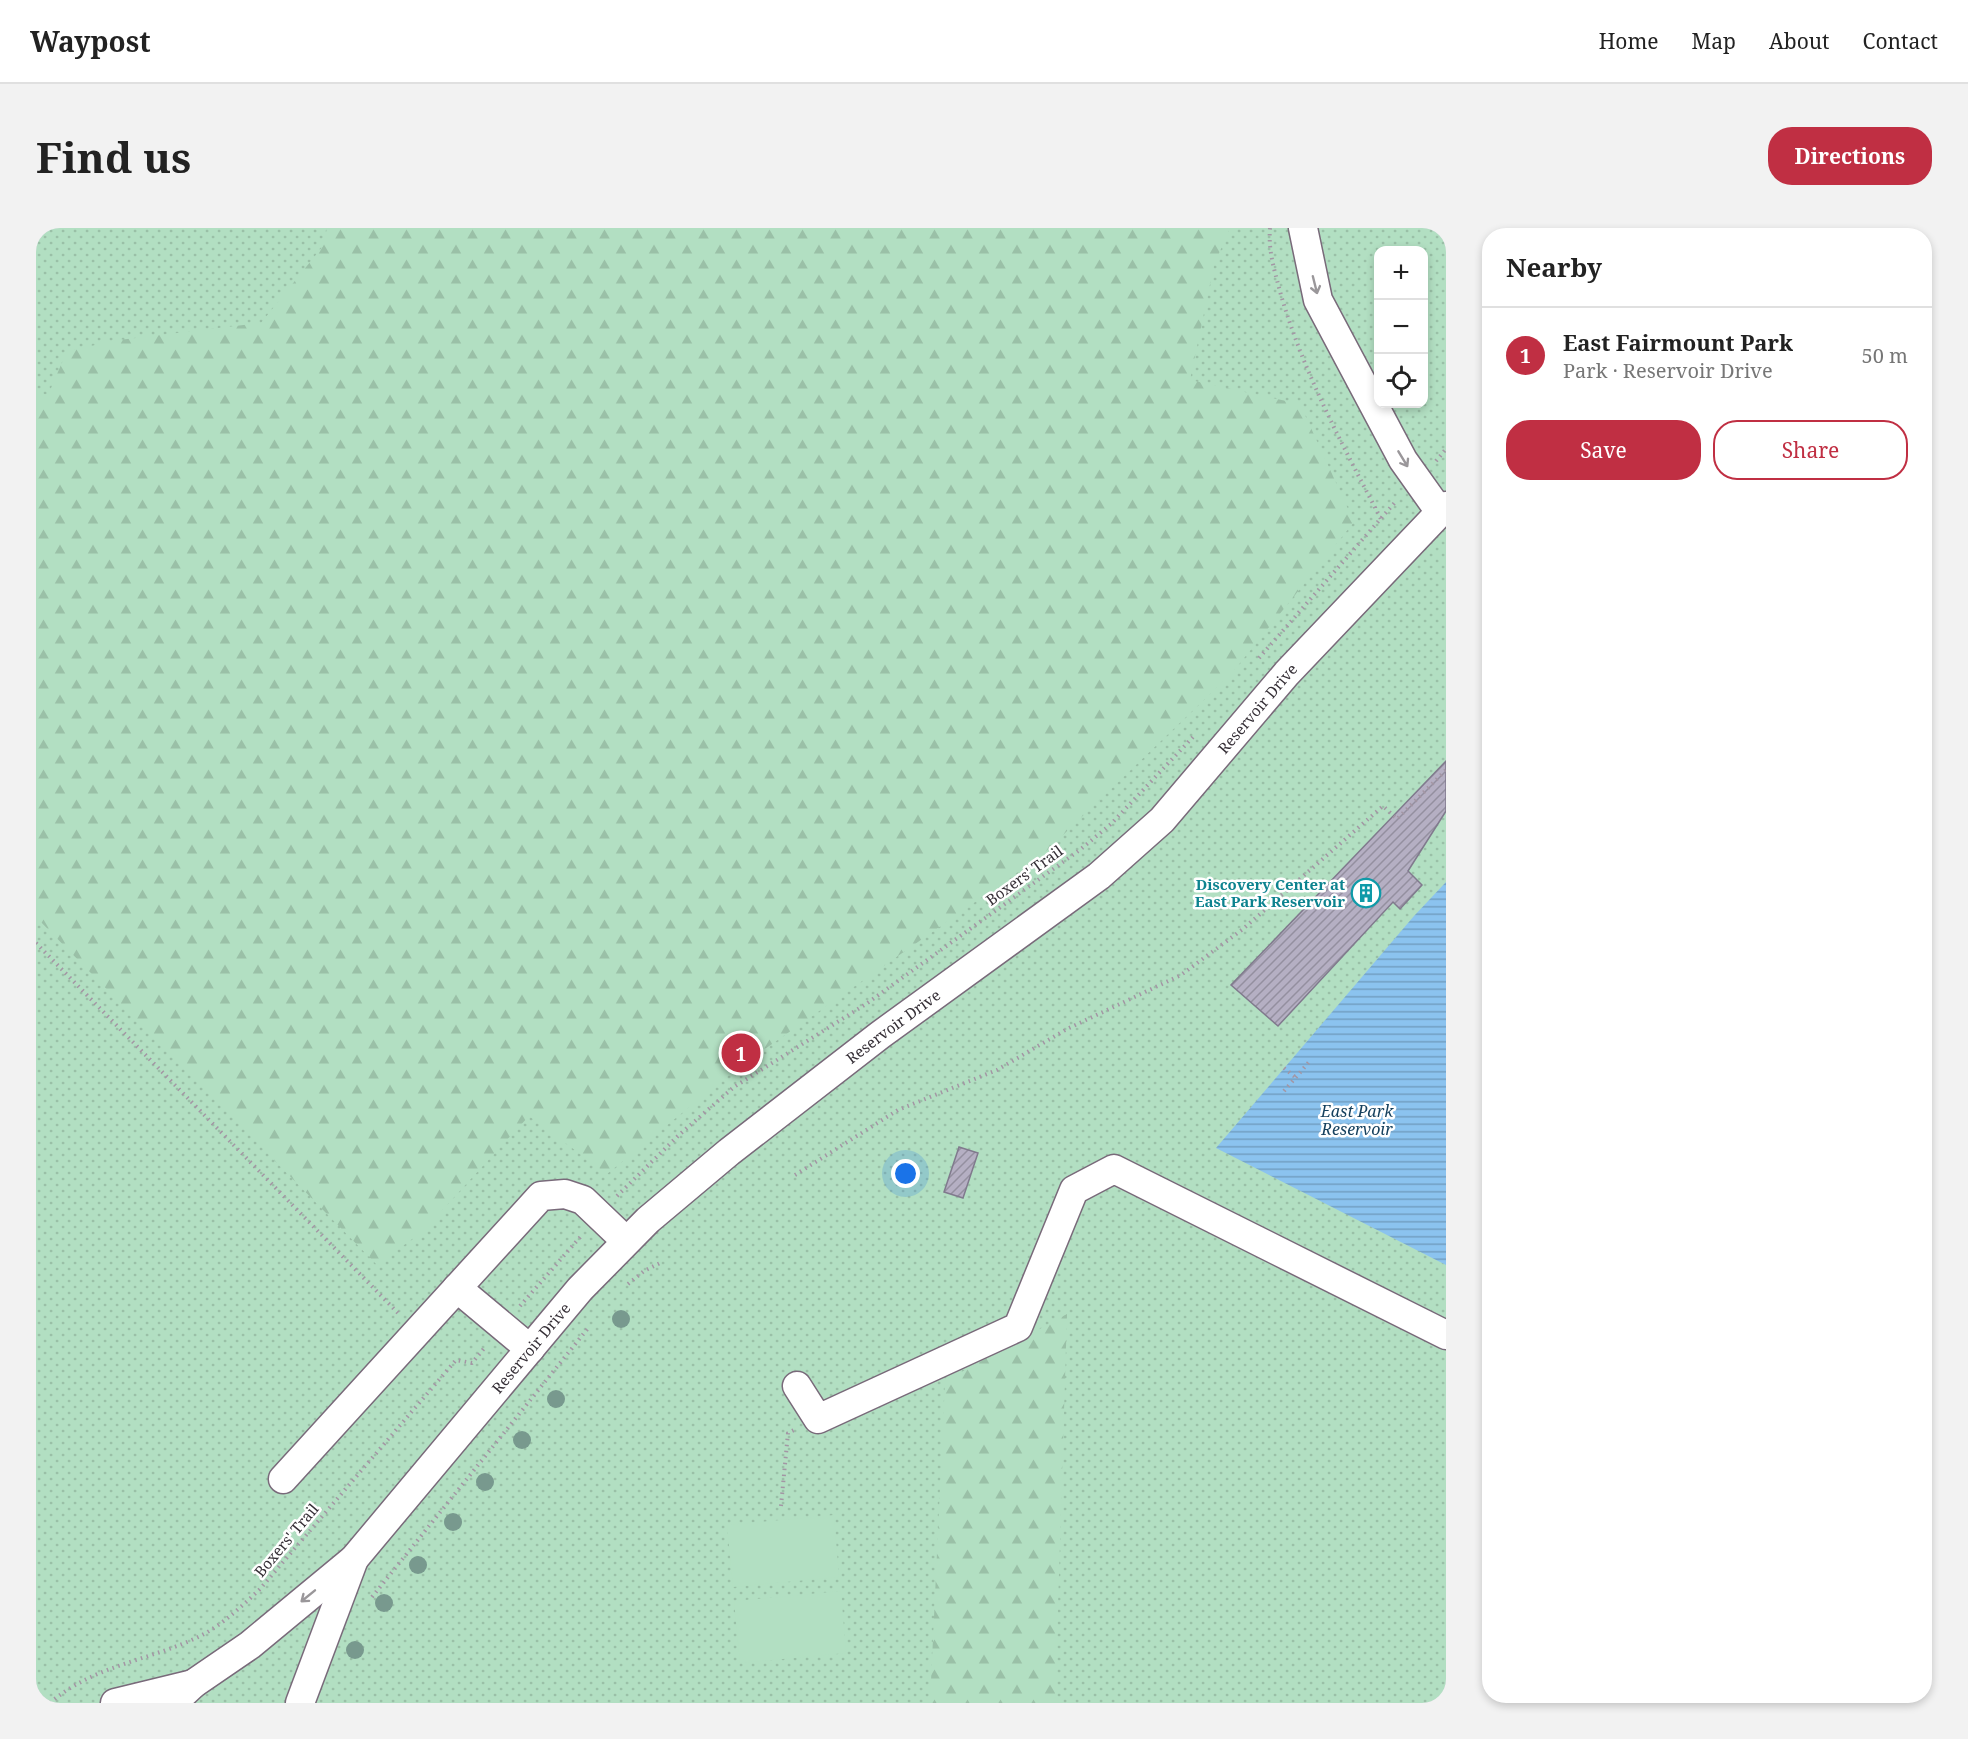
<!DOCTYPE html>
<html lang="en">
<head>
<meta charset="utf-8">
<style>
  body { margin:0; font-family:"Noto Serif",serif; background:#f2f2f2; color:#222 }
  .controls { position:absolute; right:18px; top:18px; display:grid; overflow:hidden; border-radius:12px; box-shadow:0 3px 9px #0003 }
  .controls button { width:54px; height:54px; display:grid; place-items:center; padding:0; border:0; border-bottom:2px solid #e0e0e0; background:#fff; color:#222; font:30px sans-serif }
  .you { position:absolute; left:870px; top:946px; width:21px; height:21px; margin:-15px; border:4px solid #fff; border-radius:50%; background:#1a73e8; box-shadow:0 0 0 9px #1a73e833 }
  .badge { display:grid; place-items:center; width:39px; height:39px; border-radius:50%; background:#c02f43; color:#fff; font-size:20px; font-weight:700 }
  .pin { position:absolute; translate:-50% -50%; border:3px solid #fff; box-shadow:0 2px 6px #0006 }
  .list { margin:0; padding:0; list-style:none }
  h2 { display:flex; justify-content:space-between; align-items:center; height:78px; margin:0; padding:0 24px; font-size:26px }
  h2 small { font-size:20px; font-weight:400; color:#767676 }
  .list li { display:grid; grid-template-columns:39px 1fr auto; gap:18px; align-items:center; box-sizing:border-box; height:96px; padding:0 24px; border-top:2px solid #e0e0e0 }
  .list b { display:block; font-size:22px; white-space:nowrap }
  .list p { margin:0; font-size:20px; white-space:nowrap; color:#767676 }
  .list em { font-size:20px; font-style:normal; color:#767676 }
  .actions { display:flex; gap:12px; padding:18px 24px }
  .actions a { flex:1; padding:14px 0; border:2px solid #c02f43; border-radius:24px; text-align:center; font-size:21px; color:#c02f43 }
  .actions .main { background:#c02f43; color:#fff }
  .icon { flex:none; width:33px; height:33px; fill:none; stroke:currentColor; stroke-width:2; stroke-linecap:round; stroke-linejoin:round }
  .map { position:relative; flex:none; width:1410px; height:1475px; overflow:hidden; border-radius:24px }
  header { display:flex; align-items:center; gap:36px; box-sizing:border-box; height:84px; padding:0 30px; background:#fff; border-bottom:2px solid #e0e0e0 }
  header strong { font-size:28px }
  nav { display:flex; gap:33px; margin-inline-start:auto; font-size:21px }
  .intro { display:flex; align-items:center; justify-content:space-between; box-sizing:border-box; height:144px; padding:0 36px }
  h1 { margin:0; font-size:42px }
  .button { padding:15px 27px; border-radius:24px; background:#c02f43; color:#fff; font-size:21px; font-weight:700 }
  main { display:flex; gap:36px; padding:0 36px }
  aside { flex:1; background:#fff; border-radius:24px; box-shadow:0 3px 9px #0003 }
  .map>svg:first-child { display:block }
  .green { fill:url(#green-dots); fill-rule:evenodd }
  .forest { fill:url(#forest-firs) }
  .pitch { fill:#b2dfc2 }
  .water { fill:url(#water-rules) }
  .building { fill:url(#building-hatch); stroke:#807a8d; stroke-width:1.5 }
  .lines { fill:none; stroke-linecap:round; stroke-linejoin:round }
  .minor-casing { stroke:#796a7a; stroke-width:31 }
  .path { stroke:#a396a4; stroke-width:4; stroke-dasharray:1.5 4.5; stroke-linecap:butt }
  .minor { stroke:#fff; stroke-width:28 }
  .tree { fill:#78998e }
  .oneway { stroke:#9a979a }
  .labels { text-anchor:middle; dominant-baseline:central; stroke-width:5; stroke-linejoin:round; paint-order:stroke }
  .street-label { font-size:15px; fill:#352f36; stroke:#fff }
  .culture-label { font-size:15px; font-weight:bold; fill:#0d838f; stroke:#fff; text-anchor:end }
  .water-label { font-size:16px; font-style:italic; fill:#16415e; stroke:#fff }
</style>
</head>
<body>
<header>
<strong>Waypost</strong>
<nav><a>Home</a><a>Map</a><a>About</a><a>Contact</a></nav>
</header>
<div class="intro"><h1>Find us</h1><a class="button">Directions</a></div>
<main>
<div class="map">
<svg width="1410" height="1475" viewBox="0 0 1410 1475">
  <defs>
    <pattern id="green-dots" width="8" height="8" patternUnits="userSpaceOnUse" patternTransform="scale(1.5)"><rect width="8" height="8" fill="#b2dfc2"/><path d="M2 2h.1M6 6h.1" fill="none" stroke="#9ac0a7" stroke-width="1.8" stroke-linecap="round"/></pattern>
    <pattern id="forest-firs" width="22" height="20" patternUnits="userSpaceOnUse" patternTransform="scale(1.5)"><rect width="22" height="20" fill="#b2dfc2"/><path d="M5 1l3.5 6h-7zM16 11l3.5 6h-7z" fill="#9ac0a7"/></pattern>
    <pattern id="water-rules" width="6" height="5" patternUnits="userSpaceOnUse" patternTransform="scale(1.5)"><rect width="6" height="5" fill="#8bc3ef"/><path d="M0 2.5h6" fill="none" stroke="#729fc2"/></pattern>
    <pattern id="building-hatch" width="6" height="6" patternUnits="userSpaceOnUse" patternTransform="scale(1.5)"><rect width="6" height="6" fill="#b5afc3"/><path d="M-1 1l2-2M0 6l6-6M5 7l2-2" fill="none" stroke="#948f9f"/></pattern>
  </defs>
  <rect width="100%" height="100%" fill="#f3e2f4"/>
  <!-- green -->
  <path class="green" d="M0 0H1410V1475H0ZM1342 22H1388V176H1342Z"/>
  <!-- forest -->
  <path class="forest" d="M291 0H1194L1178 37 1154 152 1264 176 1318 294 1196 445 1005 628 699 842 571 946 493 888 387 1003 341 1037 0 689V164L12 167 31 123 83 112 225 95 287 18Z
    M1031 1086 1019 1475H894L909 1153Z"/>
  <!-- pitch -->
  <path class="pitch" d="M798 1287 803 1349 697 1359 691 1297Z
    M805 1363 810 1425 704 1435 698 1373Z"/>
  <!-- water -->
  <path class="water" d="M1410 654V1037L1180 920 1378 688Z"/>
  <!-- building -->
  <path class="building" d="M1410 533V583L1372 643 1386 657 1364 681 1357 674 1242 798 1195 757Z
    M923 919 942 925 927 970 908 964Z"/>
  <g class="lines">
    <!-- minor casing -->
    <g class="minor-casing">
      <g id="minor">
        <path d="M1267 0 1282 72 1367 232 1404 284"/>
        <path d="M421 1060 494 1121"/>
        <path d="M761 1158 782 1191 982 1099 1038 962 1078 941 1410 1107"/>
        <path d="M247 1251 505 968 529 966 547 972 590 1013"/>
        <path d="M79 1475 157 1456"/>
        <path id="s1" d="M137 1475 157 1456 214 1417 318 1331 544 1061 612 992 693 924 844 807 1063 648 1126 592 1251 445 1410 278"/>
        <path d="M264 1475 318 1331"/>
      </g>
    </g>
    <!-- path -->
    <path class="path" d="M1234 0C1232 24 1239 44 1245 67 1268 146 1307 218 1345 291
      M1400 233 1410 221
      M1223 430 1361 272
      M0 715 362 1085
      M1248 840 1259 849
      M1248 863 1273 834
      M759 947 862 882 961 842 1031 801 1145 747 1207 701 1347 578 1361 591 1410 542
      M581 968 643 907 698 859 830 776 1045 621 1075 596 1157 509
      M592 1056 608 1043 624 1035
      M484 1078 546 1007
      M745 1278 752 1205 758 1202
      M336 1369 553 1099
      M14 1475C55 1439 109 1433 158 1411 183 1400 204 1380 224 1361L420 1132 436 1135 450 1118"/>
    <!-- minor -->
    <use href="#minor" class="minor"/>
  </g>
  <!-- trees -->
  <g class="tree">
    <circle cx="585" cy="1091" r="9"/>
    <circle cx="520" cy="1171" r="9"/>
    <circle cx="486" cy="1212" r="9"/>
    <circle cx="449" cy="1254" r="9"/>
    <circle cx="417" cy="1294" r="9"/>
    <circle cx="382" cy="1337" r="9"/>
    <circle cx="348" cy="1375" r="9"/>
    <circle cx="319" cy="1422" r="9"/>
  </g>
  <!-- one-way arrows -->
  <defs><path id="oneway-shaft" d="M-6 0H5M1.5-3L5.5 0L1.5 3" fill="none" stroke-width="1.6" stroke-linecap="round" stroke-linejoin="round" transform="scale(1.5)"/></defs>
  <g class="oneway">
    <use href="#oneway-shaft" transform="translate(1279 57) rotate(76)"/>
    <use href="#oneway-shaft" transform="translate(1367 231) rotate(59)"/>
    <use href="#oneway-shaft" transform="translate(272 1368) rotate(141)"/>
  </g>
  <!-- icons -->
  <defs>
    <g id="building-ring" transform="scale(1.5)"><circle r="9.5" fill="#fff" stroke="#0f9aa8" stroke-width="1.5"/><path d="M-4-6H4V6H1V3H-1V6H-4ZM-2.5-4.3h1.7v1.8h-1.7ZM.8-4.3h1.7v1.8H.8ZM-2.5-1h1.7V.8h-1.7ZM.8-1h1.7V.8H.8Z" fill="#0f9aa8"/></g>
  </defs>
  <g fill-rule="evenodd">
    <use href="#building-ring" x="1330" y="665"/>
  </g>
  <g class="labels">
    <!-- street labels -->
    <g class="street-label">
      <text stroke="none"><textPath href="#s1" startOffset="1479">Reservoir Drive</textPath></text>
      <text transform="translate(988 647) rotate(-36)">Boxers' Trail</text>
      <text stroke="none"><textPath href="#s1" startOffset="993">Reservoir Drive</textPath></text>
      <text stroke="none"><textPath href="#s1" startOffset="507">Reservoir Drive</textPath></text>
      <text transform="translate(250 1312) rotate(-50)">Boxers' Trail</text>
    </g>
    <!-- culture labels -->
    <g class="culture-label">
      <text x="1309" y="656">Discovery Center at<tspan x="1309" dy="17">East Park Reservoir</tspan></text>
    </g>
    <!-- water labels -->
    <g class="water-label">
      <text x="1321" y="883">East Park<tspan x="1321" dy="18">Reservoir</tspan></text>
    </g>
  </g>
</svg>
<div class="controls">
<button>+</button>
<button>−</button>
<button><svg class="icon" aria-label="locate" viewBox="0 0 24 24"><circle cx="12" cy="12" r="6"/><path d="M12 2v4M12 18v4M2 12h4M18 12h4"/></svg></button>
</div>
<div class="you"></div>
<div class="pin badge" style="left:705px;top:825px">1</div>
</div>
<aside>
<h2>Nearby<small></small></h2>
<ul class="list">
<li><span class="badge">1</span><div><b>East Fairmount Park</b><p>Park · Reservoir Drive</p></div><em>50 m</em></li>
</ul>
<div class="actions"><a class="main">Save</a><a>Share</a></div>
</aside>
</main>
</body>
</html>
